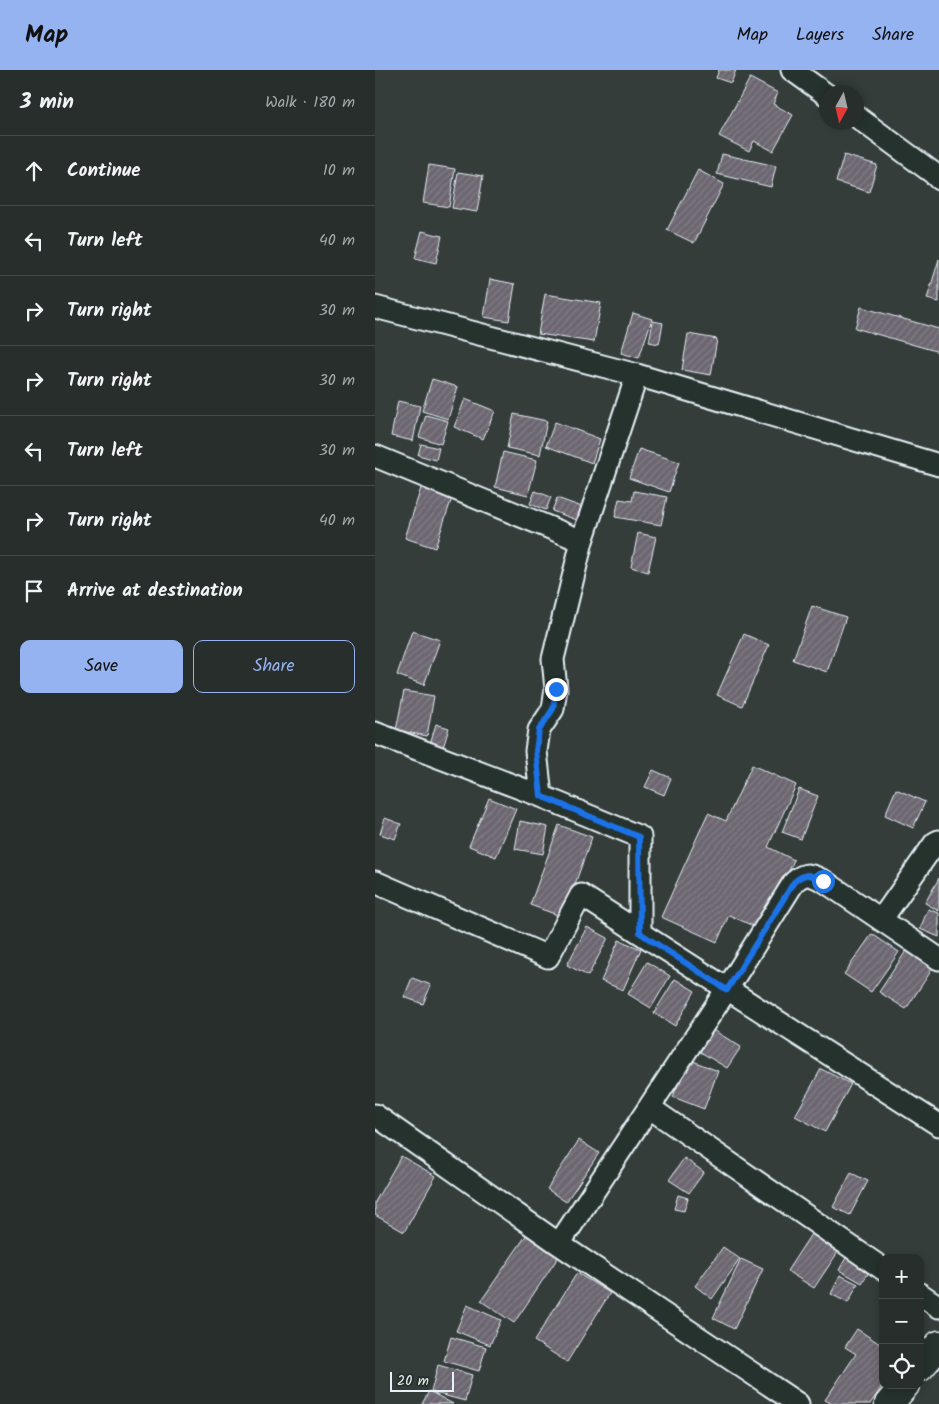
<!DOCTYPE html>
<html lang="en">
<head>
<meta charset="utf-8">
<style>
  body { margin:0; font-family:Kalam,sans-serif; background:#333a38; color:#f1f3f6 }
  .controls { position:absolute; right:15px; bottom:15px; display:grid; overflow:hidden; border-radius:10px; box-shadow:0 2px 8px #0003 }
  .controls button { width:45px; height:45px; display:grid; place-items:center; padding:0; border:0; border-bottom:1px solid #434a48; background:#272e2c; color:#f1f3f6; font:25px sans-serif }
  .compass { position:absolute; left:444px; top:15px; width:45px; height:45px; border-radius:50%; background:#272e2c; box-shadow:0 2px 8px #0003; rotate:188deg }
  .scale { position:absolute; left:15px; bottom:12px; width:64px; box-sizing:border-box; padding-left:5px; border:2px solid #e8f1f8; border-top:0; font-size:14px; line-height:18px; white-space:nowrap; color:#e8f1f8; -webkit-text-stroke:4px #26332d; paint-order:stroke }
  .stop { position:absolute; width:15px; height:15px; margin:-11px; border:4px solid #1a73e8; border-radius:50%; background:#fff }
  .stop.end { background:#1a73e8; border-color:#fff; box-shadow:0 1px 5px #0008 }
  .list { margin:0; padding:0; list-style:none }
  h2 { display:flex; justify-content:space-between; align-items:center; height:65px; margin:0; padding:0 20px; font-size:21px }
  h2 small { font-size:16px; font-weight:400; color:#a4a8a9 }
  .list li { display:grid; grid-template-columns:32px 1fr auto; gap:15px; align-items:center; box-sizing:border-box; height:70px; padding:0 20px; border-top:1px solid #434a48 }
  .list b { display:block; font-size:19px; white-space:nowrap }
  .list em { font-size:16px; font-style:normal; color:#a4a8a9 }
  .actions { display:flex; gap:10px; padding:15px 20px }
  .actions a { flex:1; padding:11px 0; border:1px solid #95b2f1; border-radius:10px; text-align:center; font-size:18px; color:#95b2f1 }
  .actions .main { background:#95b2f1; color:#111 }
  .icon { flex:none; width:28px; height:28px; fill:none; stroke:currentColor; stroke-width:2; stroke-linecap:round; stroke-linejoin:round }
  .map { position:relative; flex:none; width:564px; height:1334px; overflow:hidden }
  header { display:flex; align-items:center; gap:30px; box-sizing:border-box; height:70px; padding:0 25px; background:#95b2f1; color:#111 }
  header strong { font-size:24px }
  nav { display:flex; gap:28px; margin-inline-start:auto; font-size:18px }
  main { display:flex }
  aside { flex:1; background:#272e2c }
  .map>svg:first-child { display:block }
  .building { fill:url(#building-hatch); stroke:#e8f1f8 }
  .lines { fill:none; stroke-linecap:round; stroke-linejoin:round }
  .minor-casing { stroke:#e8f1f8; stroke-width:25 }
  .secondary-casing { stroke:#e8f1f8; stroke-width:31 }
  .minor { stroke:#26332d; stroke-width:21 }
  .secondary { stroke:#26332d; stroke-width:28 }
  .route { stroke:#1a73e8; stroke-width:6 }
</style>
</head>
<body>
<header>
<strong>Map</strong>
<nav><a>Map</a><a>Layers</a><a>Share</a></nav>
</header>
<main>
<aside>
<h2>3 min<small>Walk · 180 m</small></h2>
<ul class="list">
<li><svg class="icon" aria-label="ahead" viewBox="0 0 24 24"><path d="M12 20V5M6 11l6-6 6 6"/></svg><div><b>Continue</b></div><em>10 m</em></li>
<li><svg class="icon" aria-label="left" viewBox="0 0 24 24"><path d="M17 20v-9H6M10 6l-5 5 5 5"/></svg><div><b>Turn left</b></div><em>40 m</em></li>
<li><svg class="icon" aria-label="right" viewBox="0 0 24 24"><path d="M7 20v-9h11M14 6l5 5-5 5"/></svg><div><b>Turn right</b></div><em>30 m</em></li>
<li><svg class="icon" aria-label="right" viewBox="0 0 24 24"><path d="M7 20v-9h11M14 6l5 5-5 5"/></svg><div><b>Turn right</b></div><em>30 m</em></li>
<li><svg class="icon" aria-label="left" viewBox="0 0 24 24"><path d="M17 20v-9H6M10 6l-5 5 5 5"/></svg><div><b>Turn left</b></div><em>30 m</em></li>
<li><svg class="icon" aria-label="right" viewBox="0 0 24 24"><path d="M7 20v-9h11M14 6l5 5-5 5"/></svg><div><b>Turn right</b></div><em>40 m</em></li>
<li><svg class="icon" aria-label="arrive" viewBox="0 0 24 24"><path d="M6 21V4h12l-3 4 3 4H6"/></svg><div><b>Arrive at destination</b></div></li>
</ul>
<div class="actions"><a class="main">Save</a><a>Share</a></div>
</aside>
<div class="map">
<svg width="564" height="1334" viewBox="0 0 564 1334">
  <defs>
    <pattern id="building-hatch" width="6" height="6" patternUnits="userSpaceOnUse" patternTransform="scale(1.25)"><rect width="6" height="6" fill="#6c6670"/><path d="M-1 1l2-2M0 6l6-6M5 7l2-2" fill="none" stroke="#817c85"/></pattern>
  </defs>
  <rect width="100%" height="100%" fill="#343d3a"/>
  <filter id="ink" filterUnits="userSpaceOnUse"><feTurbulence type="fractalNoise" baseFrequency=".02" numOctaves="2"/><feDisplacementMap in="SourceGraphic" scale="10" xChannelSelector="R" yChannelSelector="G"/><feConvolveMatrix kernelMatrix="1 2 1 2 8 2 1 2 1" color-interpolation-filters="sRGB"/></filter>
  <g filter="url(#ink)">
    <!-- building -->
    <path class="building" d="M344 0H361L356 13 341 8Z
      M375 8 403 23 398 34 418 45 398 81 379 71 374 81 344 66Z
      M347 84 401 96 396 117 342 104Z
      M469 85 502 95 494 122 461 112Z
      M54 95 80 99 74 137 48 133Z
      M323 100 349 114 319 173 292 160Z
      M83 102 108 106 102 142 77 138Z
      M47 161 67 166 61 193 40 188Z
      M564 189V232L552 229Z
      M115 209 140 214 134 251 109 247Z
      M170 224 226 233 219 272 163 264Z
      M486 237 564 259V282L480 258Z
      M258 243 277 249 264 288 246 283Z
      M278 251 288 253 284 274 274 272Z
      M313 264 342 269 336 305 307 300Z
      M57 309 83 317 73 349 47 341Z
      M90 329 120 341 108 369 79 357Z
      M23 331 45 336 38 371 16 366Z
      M139 344 172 351 165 385 132 378Z
      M51 345 73 351 66 374 44 367Z
      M180 352 225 369 217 393 171 376Z
      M46 374 64 378 61 390 43 385Z
      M264 379 304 392 294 422 254 408Z
      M128 382 162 390 153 425 120 417Z
      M47 415 78 425 60 478 30 468Z
      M160 421 176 427 171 440 155 434Z
      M259 421 292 427 286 455 240 447 244 429 257 431Z
      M182 428 207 437 202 450 177 441Z
      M263 463 281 467 273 502 256 497Z
      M437 536 471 547 452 602 418 590Z
      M37 561 65 570 49 615 22 605Z
      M369 564 394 575 367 636 342 625Z
      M29 621 59 626 52 666 21 660Z
      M61 654 74 658 67 681 54 677Z
      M377 695 421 715 393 777 419 790 387 860 354 845 342 872 286 847 333 743 351 751Z
      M278 700 296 708 289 725 270 717Z
      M424 719 443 726 426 769 407 762Z
      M521 719 550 732 538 758 510 745Z
      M114 728 141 739 121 787 94 776Z
      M10 748 26 754 20 769 5 764Z
      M145 751 173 757 168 784 140 779Z
      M184 755 217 767 188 847 155 835Z
      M564 808V841L550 833Z
      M553 839 564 843V867L545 859Z
      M212 857 233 868 213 906 192 895Z
      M497 864 524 882 496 922 469 904Z
      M244 870 266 879 248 920 226 911Z
      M531 881 558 898 531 939 504 922Z
      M272 892 295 906 276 938 253 924Z
      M37 908 56 915 48 934 29 927Z
      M300 909 320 921 300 956 279 943Z
      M335 958 366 977 352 998 322 980Z
      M313 989 343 1001 329 1039 298 1027Z
      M446 999 476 1014 450 1062 420 1046Z
      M204 1070 224 1083 191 1132 172 1119Z
      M26 1086 61 1106 29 1162 0 1145V1132Z
      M309 1088 329 1102 314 1123 294 1110Z
      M476 1103 493 1111 475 1145 458 1137Z
      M303 1125 313 1128 309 1141 299 1139Z
      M438 1161 465 1179 439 1218 412 1201Z
      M152 1164 184 1186 139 1253 106 1231Z
      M348 1177 365 1189 337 1229 320 1216Z
      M472 1186 496 1199 487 1213 464 1200Z
      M366 1189 388 1199 359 1259 338 1248Z
      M202 1203 235 1223 192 1292 159 1271Z
      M465 1205 483 1214 473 1233 456 1224Z
      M92 1235 126 1250 115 1275 81 1261Z
      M482 1259 508 1276V1315L495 1334H457L450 1330 481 1284 470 1277Z
      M76 1267 111 1277 104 1301 69 1291Z
      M63 1295 97 1305 90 1331 56 1322Z
      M54 1321 78 1334H47Z"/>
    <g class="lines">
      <!-- minor casing -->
      <g class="minor-casing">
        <path id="minor" d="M417 0 452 25
          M482 47 558 103 564 109
          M0 237 262 305
          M0 386 207 471
          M0 663 166 726
          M0 812 173 887 206 825 564 1055
          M506 850 560 773 564 771
          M265 863V767L166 726 161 681 164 660 178 639 181 619 178 589 207 471 262 305 564 395
          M275 1038 508 1199
          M0 1045 184 1174 423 1334
          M184 1174 352 919 419 812C431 802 434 804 449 811L564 889
          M545 1224 564 1237"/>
      </g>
      <!-- secondary casing -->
      <g class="secondary-casing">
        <path id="secondary" d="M545 1297 564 1275
          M514 1334 530 1315"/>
      </g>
      <!-- minor -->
      <use href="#minor" class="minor"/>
      <!-- secondary -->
      <use href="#secondary" class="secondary"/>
    </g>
  </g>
  <g class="lines" filter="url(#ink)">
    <!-- route -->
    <path class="route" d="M181 619 178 639 164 660 161 681 166 726 264 767 265 863 352 920 419 812C431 802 434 804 448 811"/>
  </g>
</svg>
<div class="controls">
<button>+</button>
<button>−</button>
<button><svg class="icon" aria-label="locate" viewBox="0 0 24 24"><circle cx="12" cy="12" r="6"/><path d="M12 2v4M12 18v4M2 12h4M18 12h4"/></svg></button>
</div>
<svg class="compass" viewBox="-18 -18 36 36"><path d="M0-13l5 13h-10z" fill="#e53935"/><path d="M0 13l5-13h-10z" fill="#a4a8a9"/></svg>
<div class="scale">20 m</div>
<div class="stop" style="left:448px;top:811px"></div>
<div class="stop end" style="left:181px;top:619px"></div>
</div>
</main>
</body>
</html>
